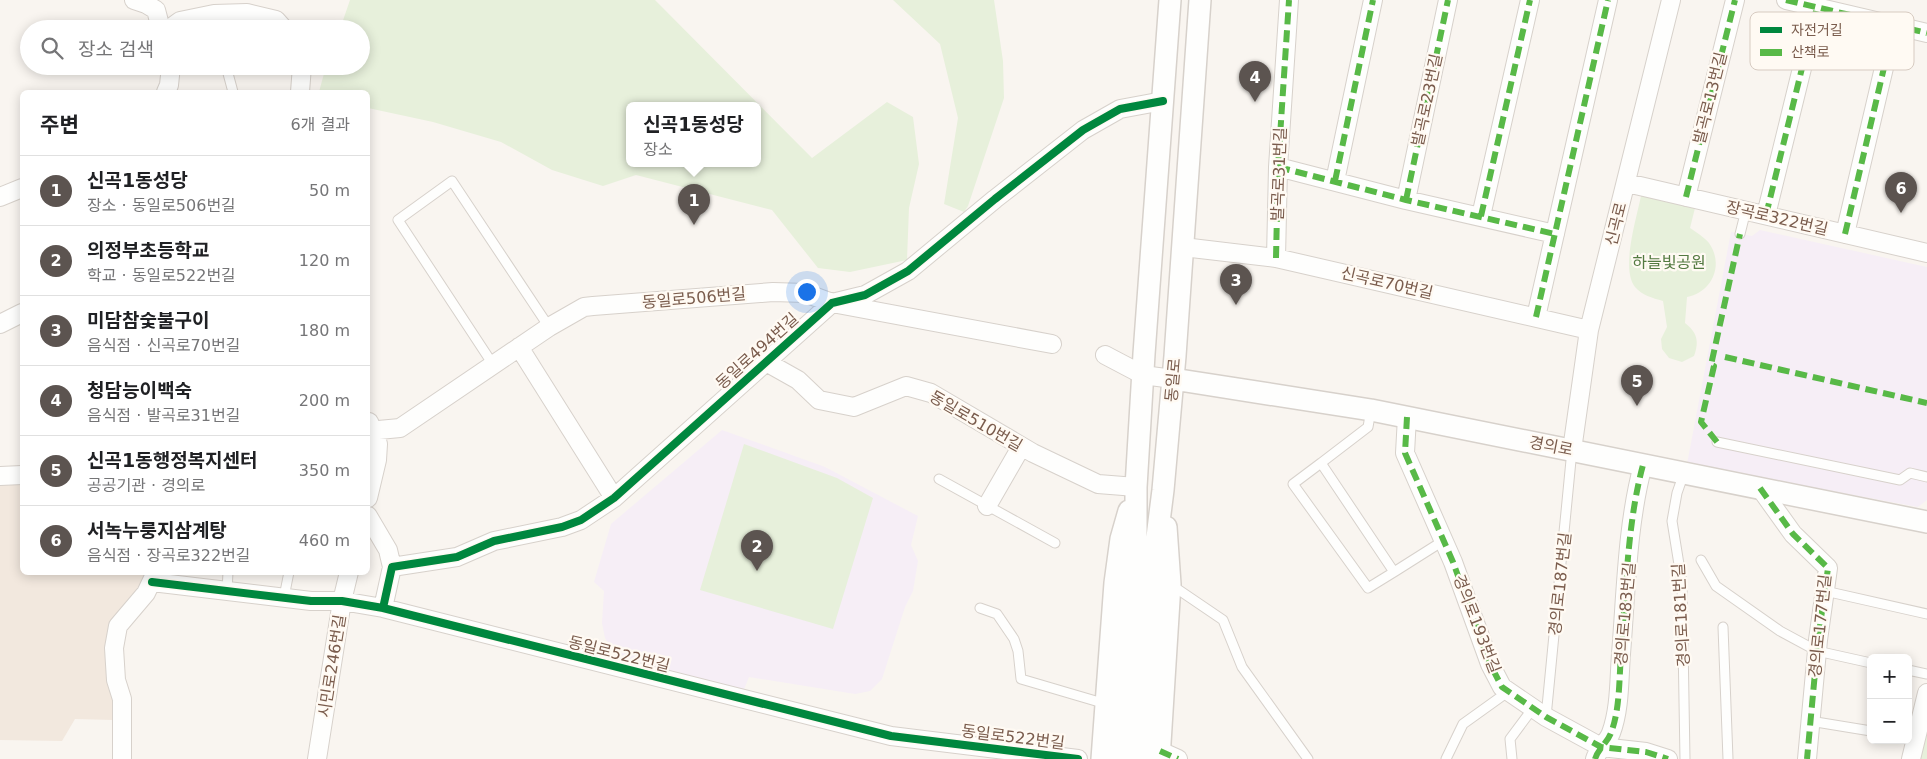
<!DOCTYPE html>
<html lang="ko">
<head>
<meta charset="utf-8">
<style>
  body { margin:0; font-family:"DejaVu Sans","Noto Sans KR",sans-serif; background:#f2f2f2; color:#202124 }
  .controls { position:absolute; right:15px; bottom:15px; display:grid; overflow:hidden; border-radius:8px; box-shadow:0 2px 12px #0003 }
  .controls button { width:45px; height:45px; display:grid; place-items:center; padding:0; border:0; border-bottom:1px solid #e0e0e0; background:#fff; color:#202124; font:25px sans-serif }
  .you { position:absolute; left:806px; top:291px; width:18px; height:18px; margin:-12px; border:4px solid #fff; border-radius:50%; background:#1a73e8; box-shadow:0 0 0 8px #1a73e833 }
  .badge { display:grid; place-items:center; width:32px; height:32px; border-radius:50%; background:#5c5450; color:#fff; font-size:16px; font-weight:700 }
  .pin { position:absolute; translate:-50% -41px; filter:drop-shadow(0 1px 2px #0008) }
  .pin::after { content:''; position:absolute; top:26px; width:18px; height:15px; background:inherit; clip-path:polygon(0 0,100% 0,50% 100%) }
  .popup { position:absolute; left:626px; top:102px; width:135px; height:65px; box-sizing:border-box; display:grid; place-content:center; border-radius:8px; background:#fff; filter:drop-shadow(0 1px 4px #0005); font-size:16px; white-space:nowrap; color:#757577 }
  .popup b { font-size:19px; color:#202124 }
  .popup::after { content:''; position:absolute; left:50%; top:100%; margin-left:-10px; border:10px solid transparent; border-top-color:#fff }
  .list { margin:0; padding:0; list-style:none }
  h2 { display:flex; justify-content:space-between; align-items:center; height:65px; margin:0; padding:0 20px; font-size:21px }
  h2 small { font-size:16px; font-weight:400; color:#757577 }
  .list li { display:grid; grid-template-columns:32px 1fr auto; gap:15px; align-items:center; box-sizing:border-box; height:70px; padding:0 20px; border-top:1px solid #e0e0e0 }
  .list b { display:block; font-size:19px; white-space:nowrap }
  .list p { margin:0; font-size:16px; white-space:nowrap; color:#757577 }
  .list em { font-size:16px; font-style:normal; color:#757577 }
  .icon { flex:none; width:28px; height:28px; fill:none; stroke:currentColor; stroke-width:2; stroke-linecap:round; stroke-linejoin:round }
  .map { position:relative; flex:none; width:1927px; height:759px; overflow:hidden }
  .search { position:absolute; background:#fff; box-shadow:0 2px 12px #0003; left:20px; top:20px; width:350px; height:55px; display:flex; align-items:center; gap:12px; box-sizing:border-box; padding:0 18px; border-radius:28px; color:#757577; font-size:19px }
  .panel { position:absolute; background:#fff; box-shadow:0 2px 12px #0003; left:20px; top:90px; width:350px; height:485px; border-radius:8px }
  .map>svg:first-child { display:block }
  .residential { fill:#f2e8de }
  .education { fill:#f6eef6 }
  .green { fill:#e7f0db; fill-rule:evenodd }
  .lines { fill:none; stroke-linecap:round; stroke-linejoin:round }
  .service-casing { stroke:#d7d1cb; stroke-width:11 }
  .minor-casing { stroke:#d7d1cb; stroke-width:20 }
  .tertiary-casing { stroke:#d7d1cb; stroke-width:24 }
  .service { stroke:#fefefd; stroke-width:9 }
  .minor { stroke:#fefefd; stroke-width:18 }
  .tertiary { stroke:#fefefd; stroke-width:21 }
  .quiet { stroke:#58b947; stroke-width:6; stroke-dasharray:12 6; stroke-linecap:butt }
  .cycleway-casing { stroke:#fffaf3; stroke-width:11 }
  .cycleway { stroke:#00873e; stroke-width:8 }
  .labels { text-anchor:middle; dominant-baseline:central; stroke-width:4.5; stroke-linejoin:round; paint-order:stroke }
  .street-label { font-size:16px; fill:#7a5c4d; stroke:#fffaf3 }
  .park-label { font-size:16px; fill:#537a41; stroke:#fffaf3 }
  .key { fill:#fffaf3; stroke:#d7cbc1; stroke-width:1 }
  .key-label { font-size:14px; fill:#7a5c4d }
</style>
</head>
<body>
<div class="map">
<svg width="1927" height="759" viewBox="0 0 1927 759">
  <rect width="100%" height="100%" fill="#f9f5f0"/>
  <!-- residential -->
  <path class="residential" d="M10 482 22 484V572L147 573 124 608 113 720 75 719 62 741 0 740V483Z"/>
  <!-- education -->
  <path class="education" d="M1760 230 1927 267V500L1918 507 1687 464 1731 232 1752 236Z
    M722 430 825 467 918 516 911 545 918 561 913 591 905 607 882 679 870 691 855 694 749 677 743 692 621 662 605 638 602 623 604 591 594 582 611 524Z"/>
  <!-- green -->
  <path class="green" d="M350 0H655L812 158 887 102 913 117 919 164 909 208 907 260 850 272 818 268 772 210 636 175 603 186 552 170 501 142 433 122 368 108V92H319L326 66H361V29H340ZM758 106V164H630V106Z
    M893 0H994L1003 61 1004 98 968 206 964 212 944 204 958 118 940 44Z
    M1642 191 1696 204 1690 228C1696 232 1704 237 1709 243 1724 264 1713 292 1687 297L1685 323C1698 333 1699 342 1694 356L1682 362 1669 358 1662 349 1661 339 1667 327 1663 301C1652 298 1642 295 1635 287 1620 268 1638 214 1642 191Z
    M744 444 837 478 873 498 833 629 700 590Z
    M1927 722V759H1918Z"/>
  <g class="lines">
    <!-- service casing -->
    <g class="service-casing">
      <path id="service" d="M226 66 233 92
        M1740 234 1746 210
        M494 366 398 220 452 181 549 327
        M1371 410 1368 427 1321 463 1394 572 1443 541
        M1717 442 1900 480 1910 473 1927 477
        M1321 463 1293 484 1368 588 1394 572
        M1684 473 1677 493 1672 521 1682 583 1685 759
        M939 479 1055 543
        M1701 560 1716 586 1780 631 1817 651 1871 663
        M1170 584 1223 620 1242 667 1308 759
        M227 591 228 572
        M1825 591 1927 614
        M284 597 289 572
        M980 608 997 614 1014 639 1018 651 1021 679 1106 704
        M1723 627 1728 759
        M1908 670 1927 674
        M1546 717 1572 450
        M1810 721 1871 731
        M1446 759 1463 724 1509 691
        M1512 759 1510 739 1533 708"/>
    </g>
    <!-- minor casing -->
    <g class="minor-casing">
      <path id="minor" d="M134 0 146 4 156 10 161 29
        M1786 0 1927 33
        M169 29 180 21 214 14 247 13 276 20 284 29
        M166 92 169 85 171 66
        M300 92 302 66
        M1278 167 1406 200 1555 234
        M1335 181 1373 0
        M1627 183 1927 253
        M0 197 22 188
        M1686 197 1735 0
        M1406 200 1448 0
        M1766 215 1817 7
        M1481 216 1530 0
        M1845 234 1894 25
        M1183 247 1276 258 1589 330
        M1276 258 1278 167 1289 0
        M1536 317 1608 0
        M0 324 22 313
        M519 347 614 498
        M1105 355 1143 375 1173 379
        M766 362 798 380 819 400 854 407 906 386 931 393 1033 453 1098 484 1136 487
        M1407 417 1405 453 1453 562 1490 664 1502 687 1546 717 1601 747 1646 752 1668 759
        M368 431 400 428 549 327 584 307 593 306 773 292 805 293 832 303 1052 344
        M1572 450 1589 330 1671 0
        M0 476 22 475
        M1760 488 1793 534 1828 568 1818 640 1807 759
        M368 498 377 460 378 444 369 422
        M987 506 1021 447
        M368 516 388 550 392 567
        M152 582 311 601H342L383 608 891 736 1078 759
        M383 608 392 567 457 557 494 541 562 527 581 520 614 498 832 303 865 295 908 271 995 199 1083 130 1120 109 1163 101
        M1160 751 1178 759
        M122 759V699L116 680 114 648 118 626 146 593 156 572
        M317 759 342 601 349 572
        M1595 759C1598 749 1607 743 1611 733 1620 709 1619 680 1621 654 1626 593 1627 524 1643 465
        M1911 759 1927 693"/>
    </g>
    <!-- tertiary casing -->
    <g class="tertiary-casing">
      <path id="tertiary" d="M1173 379 1371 410 1927 522
        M1102 759 1115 583 1121 539 1129 511
        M1122 759 1136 560V487L1144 354 1170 0
        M1140 759 1154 561 1163 490 1175 356 1200 0
        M1159 759 1170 584 1166 527"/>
    </g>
    <!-- service -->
    <use href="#service" class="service"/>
    <!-- minor -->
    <use href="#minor" class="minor"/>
    <!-- tertiary -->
    <use href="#tertiary" class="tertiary"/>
    <!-- quiet -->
    <path class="quiet" d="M1786 0 1927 33
      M1278 167 1406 200 1555 234
      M1335 181 1373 0
      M1686 197 1735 0
      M1406 200 1448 0
      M1766 215 1817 7
      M1481 216 1530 0
      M1845 234 1894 25
      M1276 258 1278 167 1289 0
      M1536 317 1608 0
      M1725 357 1927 403
      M1407 417 1405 453 1453 562 1490 664 1502 687 1546 717 1601 747 1646 752 1668 759
      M1717 442 1701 422 1714 366 1711 365 1740 234
      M1760 488 1793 534 1828 568 1818 640 1807 759
      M1160 751 1178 759
      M1595 759C1598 749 1607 743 1611 733 1620 709 1619 680 1621 654 1626 593 1627 524 1643 465"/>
    <!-- cycleway casing -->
    <g class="cycleway-casing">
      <path id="cycleway" d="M152 582 311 601H342L383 608 891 736 1078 759
        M383 608 392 567 457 557 494 541 562 527 581 520 614 498 832 303 865 295 908 271 995 199 1083 130 1120 109 1163 101"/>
    </g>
    <!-- cycleway -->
    <use href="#cycleway" class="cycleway"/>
  </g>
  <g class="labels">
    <!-- street labels -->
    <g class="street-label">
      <text transform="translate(1710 98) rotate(-76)">발곡로13번길</text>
      <text transform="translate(1427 100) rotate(-78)">발곡로23번길</text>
      <text transform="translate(1279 174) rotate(-88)">발곡로31번길</text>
      <text transform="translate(1777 218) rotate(13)">장곡로322번길</text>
      <text transform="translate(1616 224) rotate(-76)">신곡로</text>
      <text transform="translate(1387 283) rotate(13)">신곡로70번길</text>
      <text transform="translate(694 298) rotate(-5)">동일로506번길</text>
      <text transform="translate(757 351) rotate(-42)">동일로494번길</text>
      <text transform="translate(1173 380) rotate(-85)">동일로</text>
      <text transform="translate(976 421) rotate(30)">동일로510번길</text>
      <text transform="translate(1551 446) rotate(11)">경의로</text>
      <text transform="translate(1560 584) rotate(-84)">경의로187번길</text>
      <text transform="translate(1625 614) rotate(-85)">경의로183번길</text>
      <text transform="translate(1681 615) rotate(-93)">경의로181번길</text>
      <text transform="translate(1477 624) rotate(69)">경의로193번길</text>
      <text transform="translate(1820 626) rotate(-84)">경의로177번길</text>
      <text transform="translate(619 654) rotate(14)">동일로522번길</text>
      <text transform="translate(332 666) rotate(-81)">시민로246번길</text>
      <text transform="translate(1013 737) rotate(7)">동일로522번길</text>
    </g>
    <!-- park labels -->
    <g class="park-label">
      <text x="1669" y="262">하늘빛공원</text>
    </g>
  </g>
  <!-- legend -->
  <rect x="1750" y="12" width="164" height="58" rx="8" class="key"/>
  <rect x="1760" y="27" width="22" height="6" fill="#00873e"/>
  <rect x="1760" y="49" width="22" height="7" fill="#58b947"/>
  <g class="key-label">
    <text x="1791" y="35">자전거길</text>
    <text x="1791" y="57">산책로</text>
  </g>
</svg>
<div class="controls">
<button>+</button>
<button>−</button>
</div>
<div class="you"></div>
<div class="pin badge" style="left:694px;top:225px">1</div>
<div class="popup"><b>신곡1동성당</b>장소</div>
<div class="pin badge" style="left:757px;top:571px">2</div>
<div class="pin badge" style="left:1236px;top:305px">3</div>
<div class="pin badge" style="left:1255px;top:102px">4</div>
<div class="pin badge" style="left:1637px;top:406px">5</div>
<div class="pin badge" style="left:1901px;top:213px">6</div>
<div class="search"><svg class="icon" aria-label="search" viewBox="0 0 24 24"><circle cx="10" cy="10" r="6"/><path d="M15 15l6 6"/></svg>장소 검색</div>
<section class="panel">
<h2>주변<small>6개 결과</small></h2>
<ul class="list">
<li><span class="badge">1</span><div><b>신곡1동성당</b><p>장소 · 동일로506번길</p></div><em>50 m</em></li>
<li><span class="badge">2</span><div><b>의정부초등학교</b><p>학교 · 동일로522번길</p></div><em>120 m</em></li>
<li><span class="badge">3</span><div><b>미담참숯불구이</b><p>음식점 · 신곡로70번길</p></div><em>180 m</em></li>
<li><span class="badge">4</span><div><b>청담능이백숙</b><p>음식점 · 발곡로31번길</p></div><em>200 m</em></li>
<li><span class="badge">5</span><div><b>신곡1동행정복지센터</b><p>공공기관 · 경의로</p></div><em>350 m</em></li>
<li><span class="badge">6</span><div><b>서녹누룽지삼계탕</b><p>음식점 · 장곡로322번길</p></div><em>460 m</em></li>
</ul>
</section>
</div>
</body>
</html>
